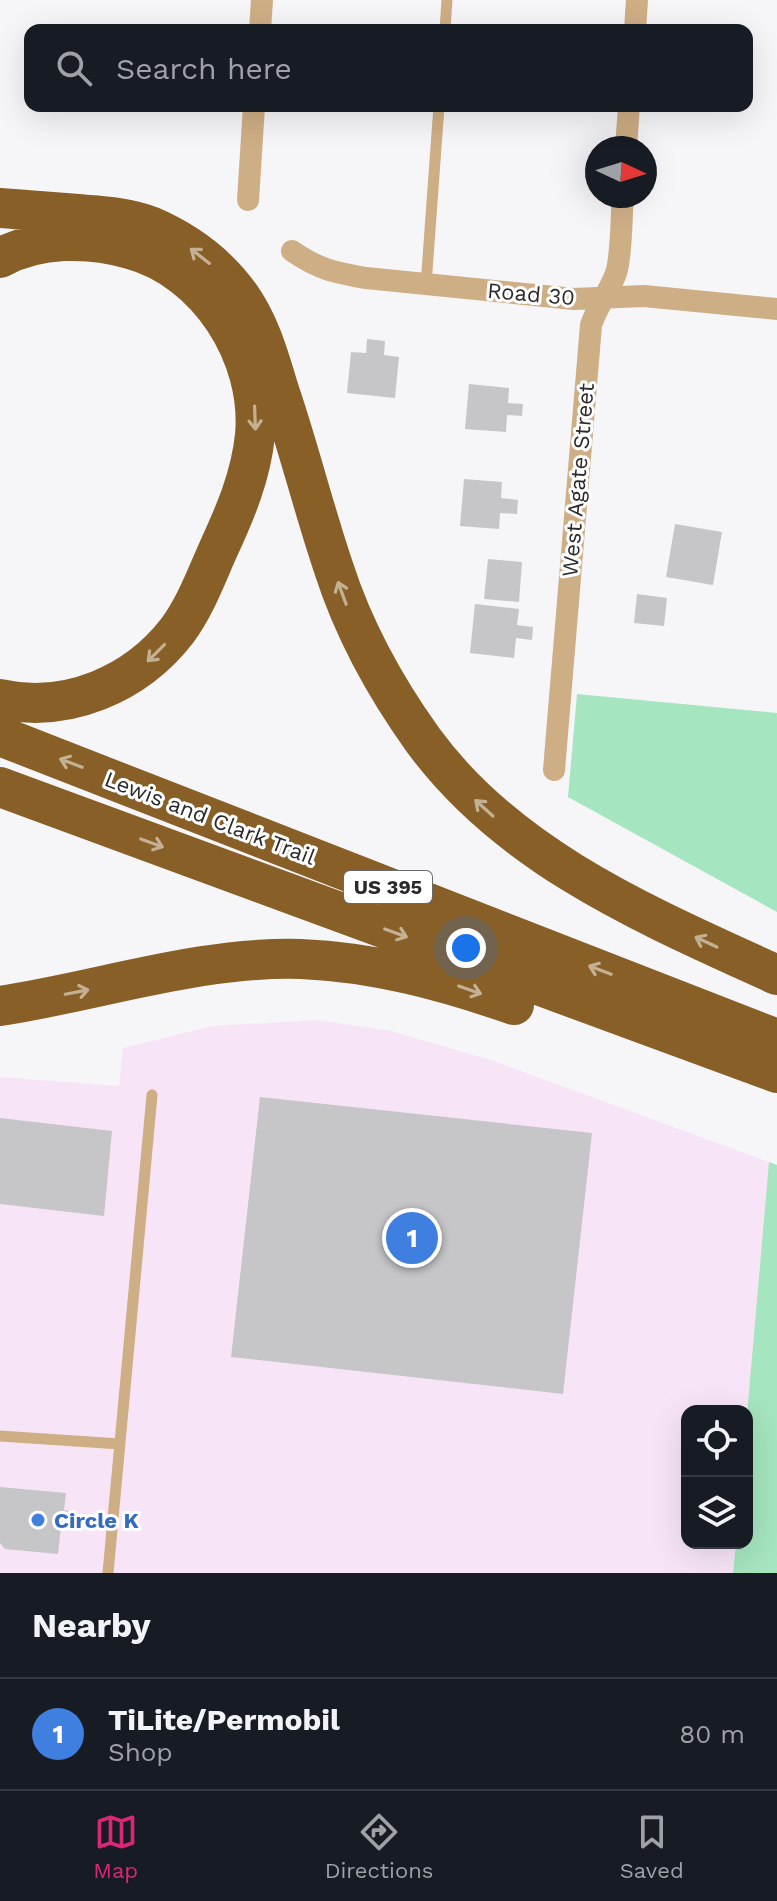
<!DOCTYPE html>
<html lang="en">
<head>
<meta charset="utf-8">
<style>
  body { margin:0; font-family:"Work Sans",sans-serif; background:#20242c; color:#f1f3f6 }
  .controls { position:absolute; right:24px; bottom:24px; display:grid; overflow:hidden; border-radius:16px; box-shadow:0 8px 32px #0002 }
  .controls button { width:72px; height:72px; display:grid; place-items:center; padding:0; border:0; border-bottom:2px solid #363941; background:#171b24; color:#f1f3f6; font:40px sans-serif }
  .compass { position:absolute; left:585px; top:136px; width:72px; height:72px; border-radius:50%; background:#171b24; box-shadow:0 8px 32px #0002; rotate:94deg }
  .you { position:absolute; left:466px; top:948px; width:28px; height:28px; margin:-20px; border:6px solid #fff; border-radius:50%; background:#1a73e8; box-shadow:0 0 0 12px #1a73e833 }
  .badge { display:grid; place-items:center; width:52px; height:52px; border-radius:50%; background:#db2777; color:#fff; font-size:26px; font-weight:700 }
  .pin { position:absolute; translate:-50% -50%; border:4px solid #fff; box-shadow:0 2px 8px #0006 }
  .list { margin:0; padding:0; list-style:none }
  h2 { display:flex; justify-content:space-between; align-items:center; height:104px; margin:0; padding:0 32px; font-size:34px }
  h2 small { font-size:26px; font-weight:400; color:#9ea1a6 }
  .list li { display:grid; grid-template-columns:52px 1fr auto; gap:24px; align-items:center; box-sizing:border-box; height:112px; padding:0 32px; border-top:2px solid #363941 }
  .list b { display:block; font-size:30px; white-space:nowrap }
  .list p { margin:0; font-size:26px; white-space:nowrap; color:#9ea1a6 }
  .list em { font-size:26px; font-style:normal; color:#9ea1a6 }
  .icon { flex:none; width:44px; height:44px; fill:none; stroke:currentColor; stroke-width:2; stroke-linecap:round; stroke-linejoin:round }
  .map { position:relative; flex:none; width:777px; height:1573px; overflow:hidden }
  .search { position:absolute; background:#171b24; box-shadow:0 8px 32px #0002; left:24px; right:24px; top:24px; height:88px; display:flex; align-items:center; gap:20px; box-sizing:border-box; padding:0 28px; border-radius:16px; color:#9ea1a6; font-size:30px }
  .sheet { height:216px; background:#171b24 }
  nav { display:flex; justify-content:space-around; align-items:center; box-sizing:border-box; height:112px; border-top:2px solid #363941; background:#171b24; font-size:22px; color:#9ea1a6 }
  nav a { display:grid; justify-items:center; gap:4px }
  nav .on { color:#db2777 }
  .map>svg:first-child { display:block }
  .commercial { fill:#f7e5f7 }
  .green { fill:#a5e5bf }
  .building { fill:#c6c5c8 }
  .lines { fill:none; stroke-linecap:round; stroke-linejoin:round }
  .service { stroke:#ceae85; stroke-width:11 }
  .minor { stroke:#ceae85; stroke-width:22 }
  .motorway { stroke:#886027; stroke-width:40 }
  .oneway { stroke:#c4b093 }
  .shop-dot { fill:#3f7fe0; stroke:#fff; stroke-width:3 }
  .labels { text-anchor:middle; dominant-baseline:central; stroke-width:6; stroke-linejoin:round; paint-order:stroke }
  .shield { fill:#fff; stroke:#6a6a6b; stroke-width:2 }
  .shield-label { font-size:20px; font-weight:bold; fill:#2a2a2b }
  .street-label { font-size:22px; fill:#2a2a2b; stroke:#fff }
  .shop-label { font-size:22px; font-weight:bold; fill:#366cbe; stroke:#fff; text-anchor:start }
</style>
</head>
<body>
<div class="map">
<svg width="777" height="1573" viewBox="0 0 777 1573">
  <rect width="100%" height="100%" fill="#f6f5f8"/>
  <!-- commercial -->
  <path class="commercial" d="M317 1020 391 1031 494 1061 769 1162 747 1414V1411H687V1543H736L733 1573H0V1077L119 1086 123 1048 213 1026Z"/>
  <!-- green -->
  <path class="green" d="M577 694 777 713V912L568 797Z
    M769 1162 777 1165V1573H733L736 1543H747V1414Z"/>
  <!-- building -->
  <path class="building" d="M367 339 385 341 384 355 399 357 395 398 347 393 351 352 366 353Z
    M469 384 509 388 508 403 523 404 522 416 507 415 506 432 465 429Z
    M464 479 502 482 501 498 518 500 517 514 500 513 499 529 460 526Z
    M675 524 722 532 713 585 666 577Z
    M488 559 522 562 519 602 484 599Z
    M637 594 667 598 664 626 634 623Z
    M475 604 519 609 517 625 533 627 532 640 516 638 514 658 470 653Z
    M260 1097 592 1133 563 1394 231 1357Z
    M0 1118 112 1131 104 1216 0 1204Z
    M0 1487 66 1493 64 1510 77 1512 75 1529 61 1527 58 1554 5 1549 0 1543Z"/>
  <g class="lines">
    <!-- service -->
    <path class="service" d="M445 30 447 0
      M426 285 439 106
      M0 1436 120 1444
      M108 1573 152 1095"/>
    <!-- minor -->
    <path class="minor" d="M260 30 262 0
      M635 30 637 0
      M626 148 629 106
      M248 200 254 106
      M292 251C320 270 333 272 366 278L574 299 644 296 777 309
      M554 770 591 325C597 306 610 291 616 273 622 255 621 217 623 196"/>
    <!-- motorway -->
    <path class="motorway" d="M0 208C26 210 52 212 78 214 103 216 127 217 150 226 185 241 217 264 240 296 260 324 269 357 279 390 299 449 314 510 334 569 354 631 385 687 423 740 509 858 648 916 777 975
      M0 258C38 237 89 237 130 249 208 270 262 356 255 435 251 476 235 513 218 550 206 577 195 607 177 631 136 684 67 714 0 699
      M0 736 777 1039
      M0 787 777 1073
      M0 1006C99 991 200 956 301 959 375 962 444 981 514 1005"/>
  </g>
  <!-- one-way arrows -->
  <defs><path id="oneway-shaft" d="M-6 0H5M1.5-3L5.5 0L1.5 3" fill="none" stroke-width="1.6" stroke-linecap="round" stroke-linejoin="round" transform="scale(2)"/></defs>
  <g class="oneway">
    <use href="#oneway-shaft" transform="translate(200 256) rotate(-142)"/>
    <use href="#oneway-shaft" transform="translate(255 418) rotate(88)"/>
    <use href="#oneway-shaft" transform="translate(342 593) rotate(-110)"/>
    <use href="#oneway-shaft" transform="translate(156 653) rotate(135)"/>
    <use href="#oneway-shaft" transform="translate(71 763) rotate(-159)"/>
    <use href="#oneway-shaft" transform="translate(484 808) rotate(-138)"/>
    <use href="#oneway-shaft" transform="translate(152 843) rotate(20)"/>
    <use href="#oneway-shaft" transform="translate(396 933) rotate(20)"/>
    <use href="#oneway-shaft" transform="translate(706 942) rotate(-155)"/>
    <use href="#oneway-shaft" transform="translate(600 970) rotate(-159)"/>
    <use href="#oneway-shaft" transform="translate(470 990) rotate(19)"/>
    <use href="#oneway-shaft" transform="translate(77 992) rotate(-11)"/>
  </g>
  <!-- markers -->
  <circle class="shop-dot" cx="38" cy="1520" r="8"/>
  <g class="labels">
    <!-- shield labels -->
    <rect class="shield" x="344" y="871" width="88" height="32" rx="6"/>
    <g class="shield-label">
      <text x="388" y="887">US 395</text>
    </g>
    <!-- street labels -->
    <g class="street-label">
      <text transform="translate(531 294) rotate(5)">Road 30</text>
      <text transform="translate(578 480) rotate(-85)">West Agate Street</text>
      <text transform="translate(210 818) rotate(21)">Lewis and Clark Trail</text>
    </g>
    <!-- shop labels -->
    <g class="shop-label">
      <text x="54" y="1520">Circle K</text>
    </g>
  </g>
</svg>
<div class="controls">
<button><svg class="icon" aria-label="locate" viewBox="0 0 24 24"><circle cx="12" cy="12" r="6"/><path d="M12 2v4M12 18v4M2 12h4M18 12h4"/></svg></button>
<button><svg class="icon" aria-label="layers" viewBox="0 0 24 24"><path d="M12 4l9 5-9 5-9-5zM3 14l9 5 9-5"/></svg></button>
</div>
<svg class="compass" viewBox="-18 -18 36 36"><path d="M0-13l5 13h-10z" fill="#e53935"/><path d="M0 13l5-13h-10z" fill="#9ea1a6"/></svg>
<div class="you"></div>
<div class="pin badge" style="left:412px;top:1238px;background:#3f7fe0">1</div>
<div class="search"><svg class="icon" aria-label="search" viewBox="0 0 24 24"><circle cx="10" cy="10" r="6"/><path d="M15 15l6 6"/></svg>Search here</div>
</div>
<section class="sheet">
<h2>Nearby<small></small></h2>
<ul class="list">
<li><span class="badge" style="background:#3f7fe0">1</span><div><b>TiLite/Permobil</b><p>Shop</p></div><em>80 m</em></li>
</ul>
</section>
<nav>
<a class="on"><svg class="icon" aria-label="map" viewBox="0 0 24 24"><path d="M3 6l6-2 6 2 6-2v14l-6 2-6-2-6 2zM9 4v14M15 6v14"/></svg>Map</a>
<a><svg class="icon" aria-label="directions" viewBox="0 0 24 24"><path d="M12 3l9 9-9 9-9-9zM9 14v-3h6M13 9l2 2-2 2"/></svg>Directions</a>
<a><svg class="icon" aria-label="saved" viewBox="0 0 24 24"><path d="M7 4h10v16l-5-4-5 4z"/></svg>Saved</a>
</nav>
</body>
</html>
